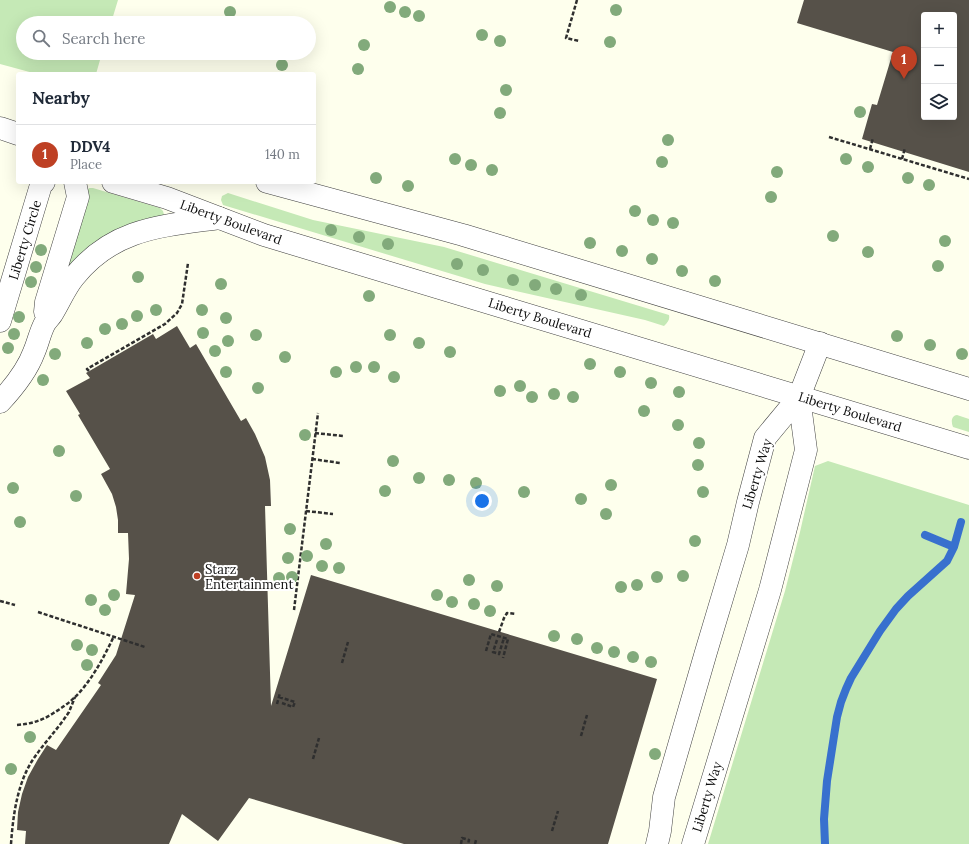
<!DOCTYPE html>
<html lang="en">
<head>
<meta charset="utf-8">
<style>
  body { margin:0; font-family:Lora,serif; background:#f2f2f3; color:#1f2937 }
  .controls { position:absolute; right:12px; top:12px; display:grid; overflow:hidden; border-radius:4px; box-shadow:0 4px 16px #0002 }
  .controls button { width:36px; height:36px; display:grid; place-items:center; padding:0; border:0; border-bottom:1px solid #e0e1e3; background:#fff; color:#1f2937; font:20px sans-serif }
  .you { position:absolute; left:482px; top:501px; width:14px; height:14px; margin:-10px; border:3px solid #fff; border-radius:50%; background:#1a73e8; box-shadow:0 0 0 6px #1a73e833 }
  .badge { display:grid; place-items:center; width:26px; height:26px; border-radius:50%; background:#be4024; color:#fff; font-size:13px; font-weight:700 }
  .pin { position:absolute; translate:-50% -33px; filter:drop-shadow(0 1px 2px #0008) }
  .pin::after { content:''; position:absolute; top:21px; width:14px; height:12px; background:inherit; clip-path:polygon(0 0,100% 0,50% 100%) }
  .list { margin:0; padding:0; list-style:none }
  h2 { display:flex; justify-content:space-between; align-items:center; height:52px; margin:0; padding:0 16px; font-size:17px }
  h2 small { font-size:13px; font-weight:400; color:#747a83 }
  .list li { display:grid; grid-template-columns:26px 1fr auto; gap:12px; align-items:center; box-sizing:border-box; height:60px; padding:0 16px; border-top:1px solid #e0e1e3 }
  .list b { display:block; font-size:15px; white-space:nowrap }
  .list p { margin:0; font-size:13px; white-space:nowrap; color:#747a83 }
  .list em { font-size:13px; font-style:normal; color:#747a83 }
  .icon { flex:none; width:22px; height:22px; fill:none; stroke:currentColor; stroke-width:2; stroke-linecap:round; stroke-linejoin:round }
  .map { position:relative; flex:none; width:969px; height:844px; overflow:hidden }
  .search { position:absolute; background:#fff; box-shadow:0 4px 16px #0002; left:16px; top:16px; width:300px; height:44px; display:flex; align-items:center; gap:10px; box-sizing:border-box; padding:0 14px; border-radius:22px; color:#747a83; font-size:15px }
  .panel { position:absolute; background:#fff; box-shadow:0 4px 16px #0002; left:16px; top:72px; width:300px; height:112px; border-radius:4px }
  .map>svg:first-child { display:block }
  .green { fill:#c5e9b6 }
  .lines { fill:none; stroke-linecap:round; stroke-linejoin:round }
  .stream { stroke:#3870ce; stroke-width:8 }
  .building { fill:#565149; fill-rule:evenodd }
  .minor-casing { stroke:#404040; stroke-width:23 }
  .tertiary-casing { stroke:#404040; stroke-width:23 }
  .path { stroke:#2f2f2f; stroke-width:2.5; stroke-dasharray:4 2; stroke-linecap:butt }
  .minor { stroke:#fff; stroke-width:22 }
  .tertiary { stroke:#fff; stroke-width:22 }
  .tree { fill:#82aa7b }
  .poi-dot { fill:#be4024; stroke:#fff; stroke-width:1.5 }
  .labels { text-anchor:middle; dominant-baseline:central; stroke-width:4; stroke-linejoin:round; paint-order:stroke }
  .street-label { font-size:13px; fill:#0d0d0d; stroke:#fff }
  .poi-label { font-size:13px; fill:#0d0d0d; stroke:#fff; text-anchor:start }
</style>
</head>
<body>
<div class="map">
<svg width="969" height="844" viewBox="0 0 969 844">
  <rect width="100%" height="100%" fill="#feffed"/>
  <!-- green -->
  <path class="green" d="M0 0H118L111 23H23V53H102L96 74H37L0 64Z
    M89 188H93L160 208 163 211 164 215 66 274 87 191Z
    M228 193 313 220 444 247 669 315C670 320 668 322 664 326L645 320 485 284 223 205 221 200 222 196Z
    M957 415 969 419V432L953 427C951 422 951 416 957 415Z
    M828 461 969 505V844H708L785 591 800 532 815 466Z"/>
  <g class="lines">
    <!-- stream -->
    <path class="stream" d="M925 535 954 547
      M825 844 824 819 827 781 837 717 841 702 846 689 851 678 880 631 896 609 908 596 947 561 954 547 961 522"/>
  </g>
  <!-- building -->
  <path class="building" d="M804 0H969V172L862 139 872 104 877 105 893 52 797 23ZM924 15H954V117H924Z
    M177 326 190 348 196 344 241 421 246 418 255 434 265 457 270 480 271 506H265L271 706 311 575 657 679 608 844H404L249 798 218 841 182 814 169 844H25L26 831 17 830 18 812 22 794 28 777 38 759 47 745 56 750 101 685 98 683 116 655 135 595 126 594 129 559 128 533H118V520L116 507 112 494 101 474 110 469 78 415 80 414 66 391 90 378 86 373 153 334 156 339Z"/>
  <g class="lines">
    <!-- minor casing -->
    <g class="minor-casing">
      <path id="minor" d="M45 312 46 302 78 197 75 182
        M0 321 41 185 44 182
        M0 402C14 387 27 371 34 352 38 343 40 332 45 323 47 320 50 317 52 314 60 301 65 288 74 277 113 228 162 226 219 218
        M657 844 660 831 664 797 706 652 738 545 748 502 765 438 799 397 820 343
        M693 844 770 590 806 450 799 397"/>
    </g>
    <!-- tertiary casing -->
    <g class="tertiary-casing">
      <path id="tertiary" d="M0 128 18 134
        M113 182 167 198 264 235 969 448
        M267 182 463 235 969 389"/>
    </g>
    <!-- path -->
    <path class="path" d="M577 0 566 38 579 41
      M829 137 969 179
      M870 149 873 138
      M902 159 905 148
      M89 371 87 369 165 324 177 313 182 304 188 263
      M315 433 343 436
      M312 459 340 463
      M306 511 333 514
      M0 601 15 605
      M294 610 318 413
      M38 612 145 647
      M499 632 504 618 507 613 516 614
      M497 640 493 652 499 654 504 638
      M486 651 491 634 508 639 503 658
      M342 663 348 642
      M279 697 295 702 293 707 282 703
      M277 704 280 693
      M17 725C30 724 41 721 52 714 60 709 68 704 74 698 91 682 104 657 114 636
      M581 736 587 715
      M313 759 319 738
      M552 831 558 811
      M11 844C13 816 17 785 32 761 43 744 58 729 69 712 71 707 73 702 75 697
      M461 844 462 838 469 840 468 844
      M475 844 476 840"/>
    <!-- minor -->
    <use href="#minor" class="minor"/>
    <!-- tertiary -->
    <use href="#tertiary" class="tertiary"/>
  </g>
  <!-- trees -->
  <g class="tree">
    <circle cx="390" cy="7" r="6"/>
    <circle cx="616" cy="10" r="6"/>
    <circle cx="230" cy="12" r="6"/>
    <circle cx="405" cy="12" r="6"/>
    <circle cx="419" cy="16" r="6"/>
    <circle cx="482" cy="35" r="6"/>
    <circle cx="500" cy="41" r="6"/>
    <circle cx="610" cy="42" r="6"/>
    <circle cx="364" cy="45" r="6"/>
    <circle cx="282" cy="65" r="6"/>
    <circle cx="358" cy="69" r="6"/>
    <circle cx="506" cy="90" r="6"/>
    <circle cx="860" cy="112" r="6"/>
    <circle cx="500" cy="113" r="6"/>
    <circle cx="668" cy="140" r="6"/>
    <circle cx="455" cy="159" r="6"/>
    <circle cx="846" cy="159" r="6"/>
    <circle cx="662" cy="162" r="6"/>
    <circle cx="471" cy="165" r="6"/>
    <circle cx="868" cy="167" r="6"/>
    <circle cx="492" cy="170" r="6"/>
    <circle cx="777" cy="172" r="6"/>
    <circle cx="376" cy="178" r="6"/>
    <circle cx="908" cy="178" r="6"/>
    <circle cx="929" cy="185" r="6"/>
    <circle cx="408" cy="186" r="6"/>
    <circle cx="771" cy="197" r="6"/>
    <circle cx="635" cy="211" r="6"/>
    <circle cx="653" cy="220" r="6"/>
    <circle cx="673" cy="223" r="6"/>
    <circle cx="331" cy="230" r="6"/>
    <circle cx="833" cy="236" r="6"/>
    <circle cx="359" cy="237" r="6"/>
    <circle cx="945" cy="241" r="6"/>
    <circle cx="590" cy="243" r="6"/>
    <circle cx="388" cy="244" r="6"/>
    <circle cx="41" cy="250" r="6"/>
    <circle cx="622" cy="251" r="6"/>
    <circle cx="868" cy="252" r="6"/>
    <circle cx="652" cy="259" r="6"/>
    <circle cx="457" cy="264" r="6"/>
    <circle cx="938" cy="266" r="6"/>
    <circle cx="36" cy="267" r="6"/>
    <circle cx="483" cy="270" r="6"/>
    <circle cx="682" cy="271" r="6"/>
    <circle cx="138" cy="277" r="6"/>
    <circle cx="513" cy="280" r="6"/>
    <circle cx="715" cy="281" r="6"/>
    <circle cx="31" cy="282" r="6"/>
    <circle cx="221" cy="284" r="6"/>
    <circle cx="535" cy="285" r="6"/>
    <circle cx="556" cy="289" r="6"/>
    <circle cx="581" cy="295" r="6"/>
    <circle cx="369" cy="296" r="6"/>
    <circle cx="156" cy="310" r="6"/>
    <circle cx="202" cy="310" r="6"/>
    <circle cx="137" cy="316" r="6"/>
    <circle cx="19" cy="317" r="6"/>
    <circle cx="226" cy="318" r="6"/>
    <circle cx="122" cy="324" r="6"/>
    <circle cx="105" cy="329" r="6"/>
    <circle cx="203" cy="333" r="6"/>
    <circle cx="14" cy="334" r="6"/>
    <circle cx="256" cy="335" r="6"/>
    <circle cx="390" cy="335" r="6"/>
    <circle cx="897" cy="336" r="6"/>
    <circle cx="228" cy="341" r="6"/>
    <circle cx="87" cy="343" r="6"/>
    <circle cx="419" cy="343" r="6"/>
    <circle cx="930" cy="345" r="6"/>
    <circle cx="8" cy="348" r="6"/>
    <circle cx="215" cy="351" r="6"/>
    <circle cx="450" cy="352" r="6"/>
    <circle cx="55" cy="354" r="6"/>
    <circle cx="962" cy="354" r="6"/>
    <circle cx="285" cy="357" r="6"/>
    <circle cx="590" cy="364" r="6"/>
    <circle cx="356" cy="367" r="6"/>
    <circle cx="374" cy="367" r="6"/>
    <circle cx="226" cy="372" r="6"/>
    <circle cx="336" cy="372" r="6"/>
    <circle cx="620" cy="372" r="6"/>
    <circle cx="394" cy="377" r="6"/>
    <circle cx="43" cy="380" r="6"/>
    <circle cx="651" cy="383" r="6"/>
    <circle cx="520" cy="386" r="6"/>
    <circle cx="258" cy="388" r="6"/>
    <circle cx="500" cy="391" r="6"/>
    <circle cx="679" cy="392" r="6"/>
    <circle cx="554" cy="394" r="6"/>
    <circle cx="532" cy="397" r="6"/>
    <circle cx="573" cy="397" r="6"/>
    <circle cx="644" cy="411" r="6"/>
    <circle cx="678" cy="425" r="6"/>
    <circle cx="305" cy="435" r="6"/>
    <circle cx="699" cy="443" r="6"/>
    <circle cx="59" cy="451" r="6"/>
    <circle cx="393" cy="461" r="6"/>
    <circle cx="698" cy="465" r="6"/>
    <circle cx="419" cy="478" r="6"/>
    <circle cx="449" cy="480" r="6"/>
    <circle cx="476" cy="483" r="6"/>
    <circle cx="611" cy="485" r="6"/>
    <circle cx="13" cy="488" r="6"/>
    <circle cx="385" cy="491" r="6"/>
    <circle cx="524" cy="492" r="6"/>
    <circle cx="703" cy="492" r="6"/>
    <circle cx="76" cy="496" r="6"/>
    <circle cx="581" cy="499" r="6"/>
    <circle cx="606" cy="514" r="6"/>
    <circle cx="20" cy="522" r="6"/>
    <circle cx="290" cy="529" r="6"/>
    <circle cx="695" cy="541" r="6"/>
    <circle cx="326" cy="544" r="6"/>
    <circle cx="307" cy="556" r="6"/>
    <circle cx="288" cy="558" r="6"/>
    <circle cx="322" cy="566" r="6"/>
    <circle cx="339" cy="568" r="6"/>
    <circle cx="683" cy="576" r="6"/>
    <circle cx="292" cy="577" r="6"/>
    <circle cx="657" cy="577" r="6"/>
    <circle cx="279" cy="578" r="6"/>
    <circle cx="469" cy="580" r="6"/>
    <circle cx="637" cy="585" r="6"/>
    <circle cx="497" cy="586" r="6"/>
    <circle cx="621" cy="587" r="6"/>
    <circle cx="114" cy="595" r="6"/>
    <circle cx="437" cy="595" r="6"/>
    <circle cx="91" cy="600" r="6"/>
    <circle cx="452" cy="602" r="6"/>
    <circle cx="474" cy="604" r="6"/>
    <circle cx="105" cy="610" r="6"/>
    <circle cx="490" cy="611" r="6"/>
    <circle cx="554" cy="636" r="6"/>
    <circle cx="577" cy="639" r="6"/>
    <circle cx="77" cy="645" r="6"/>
    <circle cx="597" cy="648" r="6"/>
    <circle cx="92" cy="650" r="6"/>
    <circle cx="614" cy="652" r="6"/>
    <circle cx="633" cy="657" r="6"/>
    <circle cx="651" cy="662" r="6"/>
    <circle cx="87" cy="665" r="6"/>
    <circle cx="30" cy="737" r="6"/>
    <circle cx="655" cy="754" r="6"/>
    <circle cx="11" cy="769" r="6"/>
  </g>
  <!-- markers -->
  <circle class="poi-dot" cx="197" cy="576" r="4"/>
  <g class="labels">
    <!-- street labels -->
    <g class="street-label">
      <text transform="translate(231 222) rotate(20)">Liberty Boulevard</text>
      <text transform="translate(25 240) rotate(-73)">Liberty Circle</text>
      <text transform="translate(540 318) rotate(17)">Liberty Boulevard</text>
      <text transform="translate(850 412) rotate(17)">Liberty Boulevard</text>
      <text transform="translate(757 474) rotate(-73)">Liberty Way</text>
      <text transform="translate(707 797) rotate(-73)">Liberty Way</text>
    </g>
    <!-- poi labels -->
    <g class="poi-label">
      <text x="205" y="569">Starz<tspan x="205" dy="15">Entertainment</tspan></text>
    </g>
  </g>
</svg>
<div class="controls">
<button>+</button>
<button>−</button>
<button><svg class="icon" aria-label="layers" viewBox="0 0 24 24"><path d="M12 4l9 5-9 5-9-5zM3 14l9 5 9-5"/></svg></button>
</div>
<div class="you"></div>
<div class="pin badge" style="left:904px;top:79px">1</div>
<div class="search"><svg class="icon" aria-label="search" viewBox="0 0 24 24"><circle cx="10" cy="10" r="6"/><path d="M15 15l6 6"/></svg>Search here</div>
<section class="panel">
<h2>Nearby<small></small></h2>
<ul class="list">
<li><span class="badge">1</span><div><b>DDV4</b><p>Place</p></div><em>140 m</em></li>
</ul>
</section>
</div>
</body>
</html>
